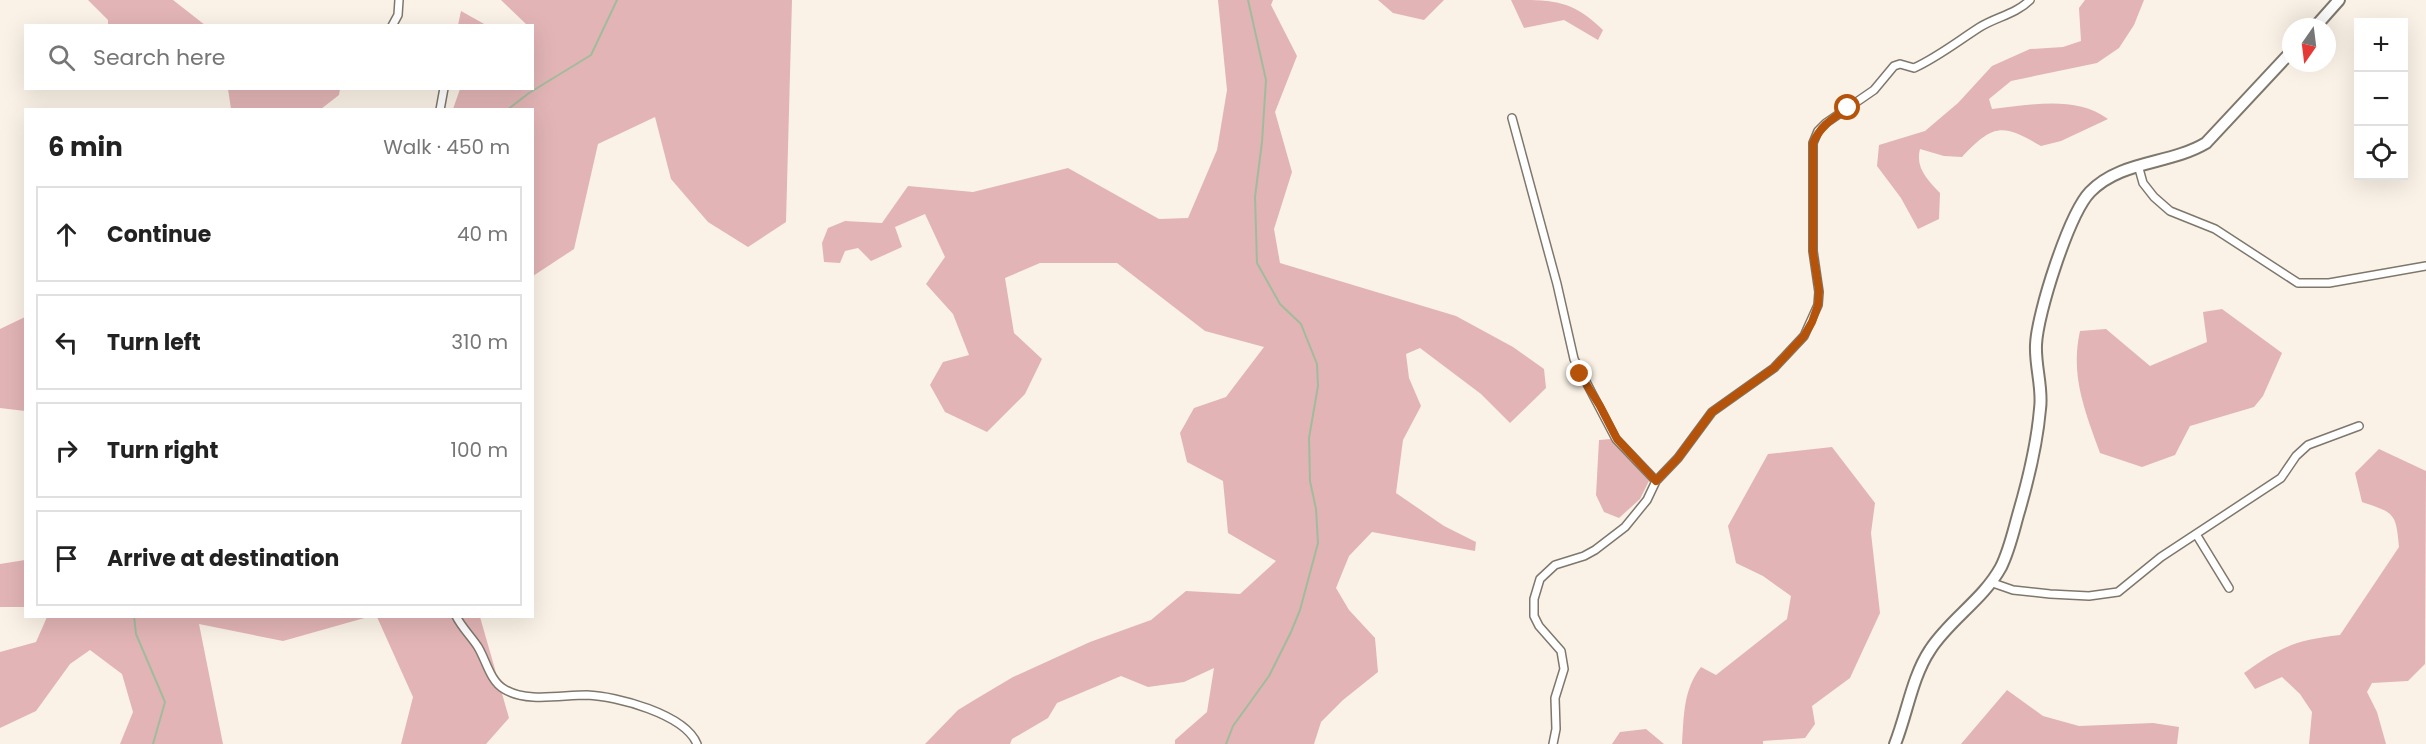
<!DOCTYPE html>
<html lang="en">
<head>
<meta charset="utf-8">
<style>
  body { margin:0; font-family:Poppins,sans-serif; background:#f2f2f2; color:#222 }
  .controls { position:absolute; right:18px; top:18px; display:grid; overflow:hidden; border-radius:0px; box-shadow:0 6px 24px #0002 }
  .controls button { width:54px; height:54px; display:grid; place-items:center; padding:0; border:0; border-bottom:2px solid #e0e0e0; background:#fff; color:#222; font:30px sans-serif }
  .compass { position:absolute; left:2282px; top:18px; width:54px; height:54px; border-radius:50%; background:#fff; box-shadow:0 6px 24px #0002; rotate:194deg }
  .stop { position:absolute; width:18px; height:18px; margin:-14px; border:4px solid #b45309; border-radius:50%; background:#fff }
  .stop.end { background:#b45309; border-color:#fff; box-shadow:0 2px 6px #0008 }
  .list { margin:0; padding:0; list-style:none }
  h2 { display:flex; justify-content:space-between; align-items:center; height:78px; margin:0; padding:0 24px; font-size:26px }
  h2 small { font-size:20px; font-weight:400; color:#767676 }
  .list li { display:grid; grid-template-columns:39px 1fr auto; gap:18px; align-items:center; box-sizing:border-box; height:96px; margin:0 12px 12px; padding:0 12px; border:2px solid #e0e0e0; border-radius:0px }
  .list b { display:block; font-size:22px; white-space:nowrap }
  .list em { font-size:20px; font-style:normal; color:#767676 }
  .icon { flex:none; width:33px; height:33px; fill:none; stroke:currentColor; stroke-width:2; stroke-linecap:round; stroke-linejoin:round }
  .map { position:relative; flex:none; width:2426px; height:744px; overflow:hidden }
  .search { position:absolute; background:#fff; box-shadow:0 6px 24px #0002; left:24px; top:24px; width:510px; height:66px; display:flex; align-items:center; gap:15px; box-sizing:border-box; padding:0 21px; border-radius:0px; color:#767676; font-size:22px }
  .panel { position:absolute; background:#fff; box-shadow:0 6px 24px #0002; left:24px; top:108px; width:510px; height:510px; border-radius:0px }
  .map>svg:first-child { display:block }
  .forest { fill:#e2b4b5 }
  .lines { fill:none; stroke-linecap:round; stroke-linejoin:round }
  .stream { stroke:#a1bc9c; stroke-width:2 }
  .street-casing { stroke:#7e776c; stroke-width:10 }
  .secondary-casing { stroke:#7e776c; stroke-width:14 }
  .street { stroke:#fff; stroke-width:7 }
  .secondary { stroke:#fff; stroke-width:10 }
  .route { stroke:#b45309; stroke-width:8 }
</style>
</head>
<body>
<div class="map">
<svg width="2426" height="744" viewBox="0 0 2426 744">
  <rect width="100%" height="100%" fill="#faf2e6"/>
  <!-- forest -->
  <path class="forest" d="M88 0H173L205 25H108V20Z
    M501 0H792L786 222 748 247 708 222 671 179 655 117 598 144 574 249 533 276 532 110 453 109 460 89 532 88V26L527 25Z
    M1218 0H1273L1271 5 1297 56 1275 112 1292 172 1274 229 1280 263 1456 316 1513 347 1544 369 1546 388 1510 423 1481 394 1420 348 1406 354 1409 378 1421 406 1403 440 1396 493 1444 526 1476 542 1475 551 1372 532 1349 556 1336 588 1349 610 1375 638 1378 672 1343 700 1321 722 1314 744H1175V740L1207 712 1214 668 1184 682 1148 687 1121 676 1057 703 1048 718 1012 739 1010 744H925L958 710 976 699 1013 677 1090 642 1151 620 1186 591 1240 594 1276 561 1228 533 1223 481 1187 462 1180 433 1194 408 1226 397 1264 347 1205 331 1117 263H1040L1005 278 1014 333 1042 359 1025 394 987 432 945 412 930 385 943 362 969 355 953 314 926 284 945 257 925 214 895 227 902 247 871 261 858 248 845 251 840 263 824 262 822 243 828 228 845 221 882 223 908 186 973 192 1068 168 1159 219 1188 218 1217 150 1227 90Z
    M1378 0H1444L1424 20 1393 13Z
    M1511 0C1555 0 1572 0 1603 30L1598 40 1564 20 1524 28Z
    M2085 0H2144L2134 25 2119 48 2097 63 2011 81 1989 99 1992 109C2029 105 2076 95 2108 119L2061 141 2041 146C2003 124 1994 123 1962 157L1944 156 1920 149C1915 168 1928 180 1940 193L1939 219 1918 229 1901 198 1877 166 1879 145 1925 131 1958 103 1992 66 2030 49 2063 47 2081 41 2079 8Z
    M461 11 486 25H458Z
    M228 89V88L340 89 339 95 321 109H231Z
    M2222 309 2282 353 2263 396 2254 407 2190 426 2175 455 2142 467 2100 453C2085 411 2070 376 2080 331L2106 329 2150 366 2207 342 2203 312Z
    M25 317V411L0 408V329Z
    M1611 439 1649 481 1640 499 1619 518 1604 512 1596 495 1599 440Z
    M1832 447 1875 503 1871 533 1880 613 1850 678 1812 706 1815 724 1805 738 1763 741V744H1682C1684 716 1683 690 1701 667L1716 675 1787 619 1791 596 1763 576 1736 563 1728 526 1768 454Z
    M2379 449 2426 471 2425 664 2408 681 2372 683 2367 692 2377 712 2386 744H2309L2312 712 2300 694 2282 677 2255 689 2244 673C2281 647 2295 640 2340 635L2399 547C2396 512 2394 513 2362 502L2355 473Z
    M25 560V607H0V564Z
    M47 617V616L368 617 283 641 199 624 223 744H120L133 712 122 674 90 650 70 664 36 711 0 728V652L36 642Z
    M377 617H480L509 718 486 744H401L413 697Z
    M2007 690 2043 716 2079 726 2153 723 2179 727 2177 744H1961Z
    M1646 729 1664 744H1612L1620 732Z"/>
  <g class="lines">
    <!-- stream -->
    <path class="stream" d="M507 110 529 93 591 55 617 0
      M134 616 136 634 165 702 153 744
      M1226 744 1233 726 1269 676 1291 632 1300 610 1318 543 1316 509 1310 481 1309 438 1318 386 1317 364 1301 324 1280 304 1257 263 1255 197 1262 142 1266 80 1248 0"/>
    <!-- street casing -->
    <g class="street-casing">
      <path id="street" d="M392 26 398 15 399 0
        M440 110 444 88
        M1512 118 1557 284 1574 359 1616 439 1656 481
        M2138 165 2143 183 2154 197 2170 211 2215 229 2298 283H2329L2426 266
        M2196 534 2229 588
        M1990 582 2013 590 2050 594 2089 596 2118 592 2161 557 2281 478 2296 456 2308 445 2359 426
        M456 616C462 628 471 636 478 647 486 660 490 681 504 689 527 703 561 695 587 695 616 696 685 714 697 744
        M1553 744 1556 729 1555 698 1564 669 1561 651 1539 626 1534 616V599L1540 579 1555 565 1584 556 1595 550 1625 527 1647 500 1656 481 1678 458 1712 412 1774 368 1804 336 1818 305 1819 292 1813 251V143L1818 131 1826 123 1874 90 1894 66 1900 64 1914 68C1938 57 1958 41 1980 27 1996 17 2016 14 2030 0"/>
    </g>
    <!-- secondary casing -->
    <g class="secondary-casing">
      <path id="secondary" d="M2315 27 2339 0
        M1895 744C1907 714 1912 677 1930 650 1949 620 1983 600 2001 567 2009 551 2013 533 2018 515 2028 481 2037 444 2040 409 2043 388 2035 367 2036 345 2037 314 2069 214 2090 192 2121 160 2169 165 2206 143L2291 52"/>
    </g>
    <!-- street -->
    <use href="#street" class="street"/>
    <!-- secondary -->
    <use href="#secondary" class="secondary"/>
  </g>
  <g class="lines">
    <!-- route -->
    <path class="route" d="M1580 374 1600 406 1617 439 1656 481 1678 458 1712 412 1774 368 1804 336 1812 322 1818 305 1819 291 1813 252V143C1821 125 1832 119 1848 108"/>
  </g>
</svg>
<div class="controls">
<button>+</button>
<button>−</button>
<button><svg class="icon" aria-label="locate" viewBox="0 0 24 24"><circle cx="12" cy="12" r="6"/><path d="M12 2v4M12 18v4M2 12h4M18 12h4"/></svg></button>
</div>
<svg class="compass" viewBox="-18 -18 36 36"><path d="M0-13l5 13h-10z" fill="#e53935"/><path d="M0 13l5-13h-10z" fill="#767676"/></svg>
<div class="stop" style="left:1848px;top:108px"></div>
<div class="stop end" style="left:1580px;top:374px"></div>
<div class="search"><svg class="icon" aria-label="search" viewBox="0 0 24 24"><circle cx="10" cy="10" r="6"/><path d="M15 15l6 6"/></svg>Search here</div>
<section class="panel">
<h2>6 min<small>Walk · 450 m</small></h2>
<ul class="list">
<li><svg class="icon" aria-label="ahead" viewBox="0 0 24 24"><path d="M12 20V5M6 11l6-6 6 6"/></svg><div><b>Continue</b></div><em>40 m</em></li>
<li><svg class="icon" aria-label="left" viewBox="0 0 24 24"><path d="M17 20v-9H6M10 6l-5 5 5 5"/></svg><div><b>Turn left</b></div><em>310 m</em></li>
<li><svg class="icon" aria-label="right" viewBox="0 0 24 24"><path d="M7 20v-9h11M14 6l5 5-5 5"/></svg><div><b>Turn right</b></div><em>100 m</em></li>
<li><svg class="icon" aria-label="arrive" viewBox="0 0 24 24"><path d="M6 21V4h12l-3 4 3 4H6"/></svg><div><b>Arrive at destination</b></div></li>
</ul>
</section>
</div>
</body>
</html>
